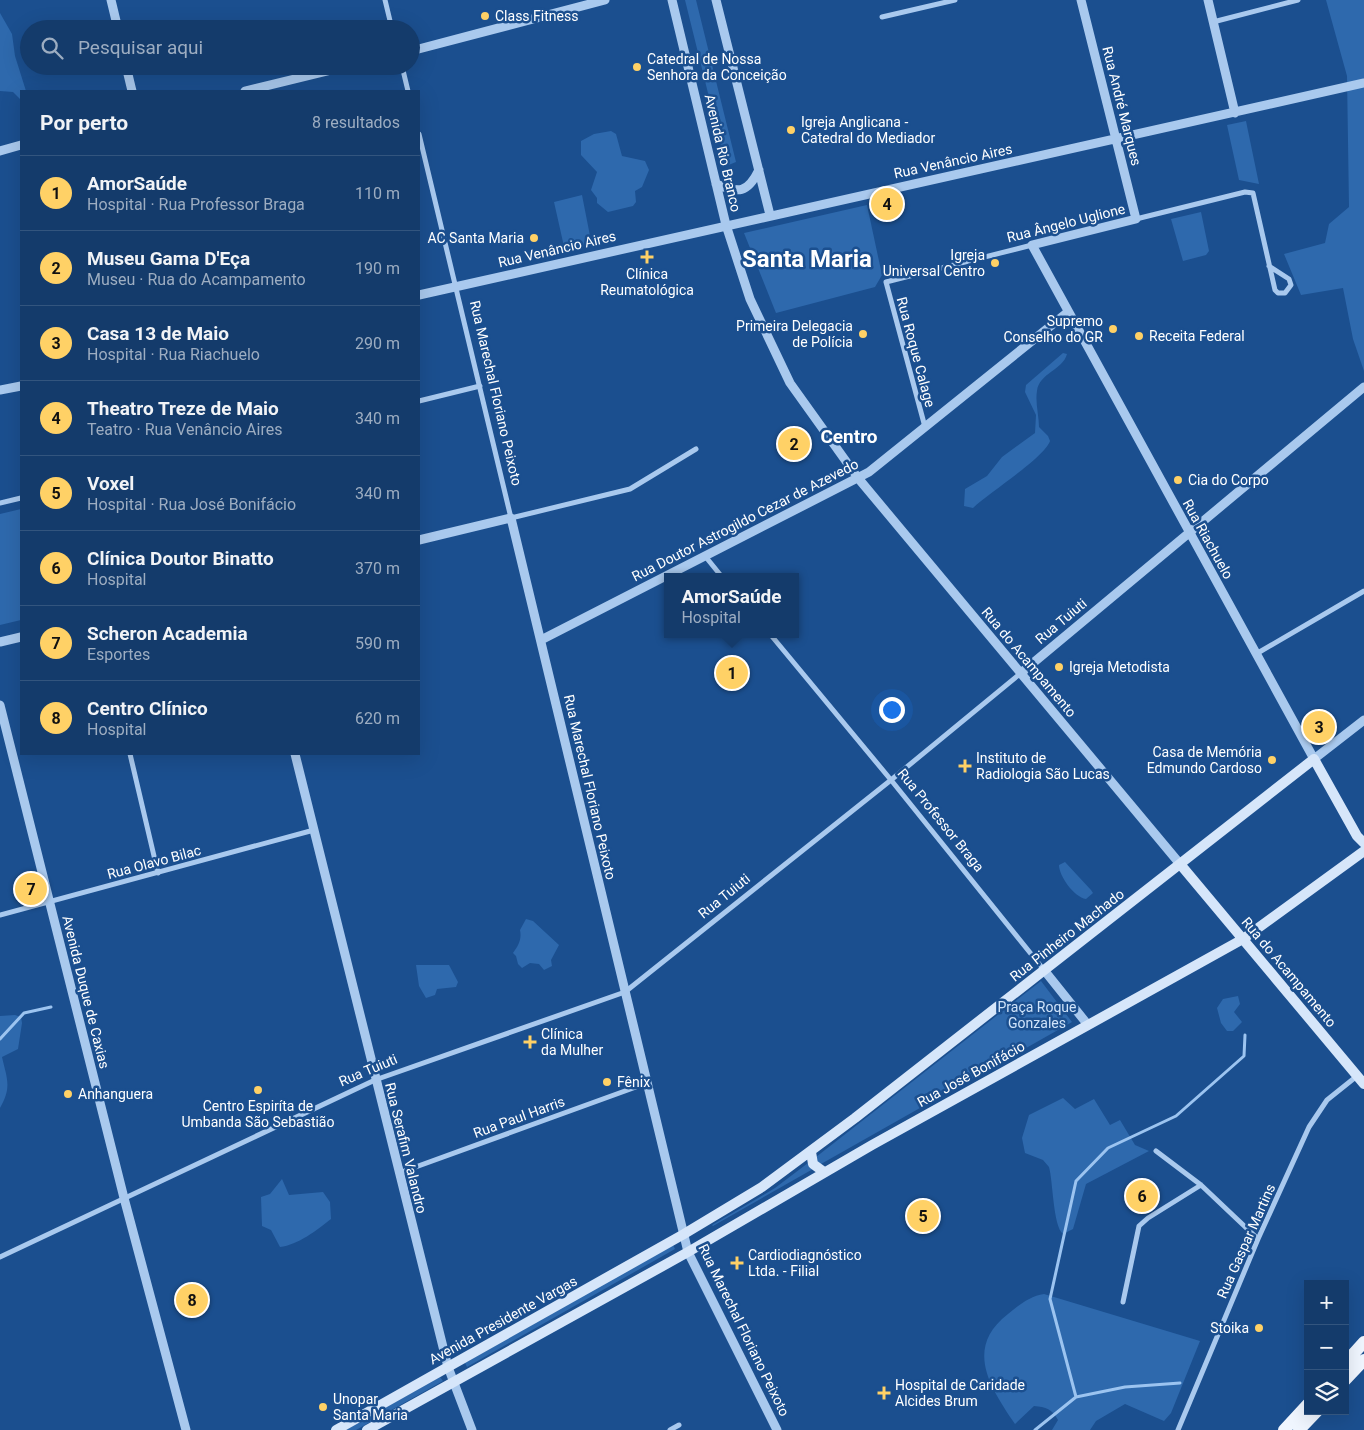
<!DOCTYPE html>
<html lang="pt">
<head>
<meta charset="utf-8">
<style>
  body { margin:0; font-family:Roboto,sans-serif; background:#1d4271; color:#f1f3f6 }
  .controls { position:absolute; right:15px; bottom:15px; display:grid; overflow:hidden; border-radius:0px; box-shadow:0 5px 20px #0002 }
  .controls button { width:45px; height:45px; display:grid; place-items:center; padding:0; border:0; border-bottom:1px solid #33557e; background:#143b6b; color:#f1f3f6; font:25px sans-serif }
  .you { position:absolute; left:891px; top:709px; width:18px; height:18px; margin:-12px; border:4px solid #fff; border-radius:50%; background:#1a73e8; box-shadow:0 0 0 8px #1a73e833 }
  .badge { display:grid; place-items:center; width:32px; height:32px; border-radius:50%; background:#ffd166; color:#111; font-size:16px; font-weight:700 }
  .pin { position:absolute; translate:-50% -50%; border:2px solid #fff; box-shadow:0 1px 5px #0006 }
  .popup { position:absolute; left:664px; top:573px; width:135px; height:65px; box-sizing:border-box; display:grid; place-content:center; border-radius:0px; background:#143b6b; filter:drop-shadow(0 1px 4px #0005); font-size:16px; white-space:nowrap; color:#9dadc1 }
  .popup b { font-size:19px; color:#f1f3f6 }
  .popup::after { content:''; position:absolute; left:50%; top:100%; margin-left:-10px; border:10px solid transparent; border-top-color:#143b6b }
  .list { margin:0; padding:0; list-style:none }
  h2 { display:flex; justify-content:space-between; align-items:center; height:65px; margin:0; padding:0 20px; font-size:21px }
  h2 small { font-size:16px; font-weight:400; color:#9dadc1 }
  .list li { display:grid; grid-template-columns:32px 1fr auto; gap:15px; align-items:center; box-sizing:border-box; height:75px; padding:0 20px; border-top:1px solid #33557e }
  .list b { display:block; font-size:19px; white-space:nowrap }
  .list p { margin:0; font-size:16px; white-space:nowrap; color:#9dadc1 }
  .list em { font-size:16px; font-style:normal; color:#9dadc1 }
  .icon { flex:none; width:28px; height:28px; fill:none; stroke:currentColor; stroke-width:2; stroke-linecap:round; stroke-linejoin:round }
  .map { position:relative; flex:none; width:1364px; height:1430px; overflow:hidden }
  .search { position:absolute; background:#143b6b; box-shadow:0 5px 20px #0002; left:20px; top:20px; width:400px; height:55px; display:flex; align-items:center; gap:12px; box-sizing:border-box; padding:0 18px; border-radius:28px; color:#9dadc1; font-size:19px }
  .panel { position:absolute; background:#143b6b; box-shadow:0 5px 20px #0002; left:20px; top:90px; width:400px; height:665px; border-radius:0px }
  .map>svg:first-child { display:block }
  .green { fill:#2e69ad }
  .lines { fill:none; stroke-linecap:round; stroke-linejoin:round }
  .stream { stroke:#9cc4f0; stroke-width:3 }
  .minor { stroke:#a9c9ee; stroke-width:5 }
  .tertiary { stroke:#a9c9ee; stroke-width:9 }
  .secondary { stroke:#d6e6fa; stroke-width:10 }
  .primary { stroke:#f0f6ff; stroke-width:12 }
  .poi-dot { fill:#ffd166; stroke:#1b4f8f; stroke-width:2 }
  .labels { text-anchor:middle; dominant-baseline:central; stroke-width:5; stroke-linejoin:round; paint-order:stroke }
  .poi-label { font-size:14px; fill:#fff; stroke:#1b4f8f; text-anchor:start }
  .street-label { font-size:14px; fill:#fff; stroke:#1b4f8f }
  .park-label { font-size:14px; fill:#cfe3fa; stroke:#1b4f8f }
  .district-label { font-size:19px; font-weight:bold; fill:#fff; stroke:#1b4f8f }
  .town-label { font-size:24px; font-weight:bold; fill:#fff; stroke:#1b4f8f }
</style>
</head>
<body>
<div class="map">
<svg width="1364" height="1430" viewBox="0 0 1364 1430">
  <rect width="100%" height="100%" fill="#1b4f8f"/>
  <!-- green -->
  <path class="green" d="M685 0H696L736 162 726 166Z
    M1326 0H1364V371L1353 339 1343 288 1301 295 1284 254 1325 243 1329 224 1349 207 1347 76Z
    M0 13 12 34 15 56 26 91H21V100L13 92 0 91Z
    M1246 121 1247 126 1259 184 1239 180 1227 125Z
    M611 131 616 134 622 156 645 161 649 170 642 187 635 191 636 202 633 206 608 212 597 203V198L591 190 597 172 581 155V141L594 134Z
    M582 195 591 241 587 242 588 246 565 251 554 202Z
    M867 205 882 275 875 287 776 313 744 233Z
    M1201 212 1209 251 1206 255 1183 261 1171 219Z
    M1063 353 1067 354C1063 370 1039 373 1037 391 1035 402 1039 416 1039 427L1048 436 1050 441C1044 458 990 492 973 508L964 506 965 489 987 476 1002 457 1035 433 1036 415 1025 392 1026 385Z
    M21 509V620L0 625V514Z
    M1065 862 1091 890 1093 893 1086 899C1074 897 1059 876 1059 865Z
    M526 919 533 921 559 945 551 960 552 966 544 970 539 964 530 963 522 968 518 964 516 956 513 953C518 946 522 940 520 930Z
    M416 965H449L458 982 456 987 437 989 435 995 426 998 419 986Z
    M1041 981 1072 1022 821 1164H818L816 1157Z
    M1238 996 1240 1004 1234 1012 1242 1022 1233 1031H1227L1221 1023 1217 1008 1223 999Z
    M15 1015 21 1017 22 1023 18 1049 2 1057C7 1079 12 1087 0 1108V1016Z
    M1063 1098 1075 1109 1094 1099 1110 1125 1120 1120 1135 1145 1149 1151 1086 1184 1073 1229 1063 1234C1053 1226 1053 1181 1049 1167L1043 1160 1025 1153 1022 1138 1029 1115Z
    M808 1163 813 1169 713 1226 712 1225 775 1188Z
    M282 1179 289 1195 323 1192 330 1202 331 1219C317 1230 298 1245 280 1247L271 1230 262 1226 261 1197 270 1194Z
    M673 1245 675 1249 467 1367 465 1363Z
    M1044 1294 1200 1341 1171 1413 1164 1421 1125 1404 1096 1421 1090 1430H1052L1058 1420C1052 1409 1046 1407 1034 1406L1015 1424C990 1387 964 1348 1008 1314 1019 1305 1030 1296 1044 1294Z
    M440 1377 443 1381 356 1430H346Z"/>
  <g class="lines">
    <!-- stream -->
    <path class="stream" d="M0 1039 24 1013 51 1007
      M1076 1397 1125 1387 1180 1383
      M1035 1430 1076 1397 1050 1299 1076 1181 1108 1148 1176 1116 1244 1056 1245 1035"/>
    <!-- minor -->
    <path class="minor" d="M385 0 392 29
      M882 17 955 0
      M1213 22 1298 0
      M402 66 408 91
      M419 134 511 518 630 489 696 449
      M1136 219 1245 192 1253 193 1275 290 1278 293H1285L1291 285 1289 279 1269 266
      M419 401 480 386
      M925 427 886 282 1032 245
      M0 503 21 498
      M705 556 722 577
      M770 634 891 780 1044 970
      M1256 654 1364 591
      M130 754 158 873
      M0 915 314 830
      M1156 1151 1201 1185 1258 1239
      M399 1173 647 1083
      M0 1257 375 1080 625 992 891 780 1021 673
      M1123 1302 1139 1226 1148 1218 1201 1185
      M670 1430 679 1425
      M1178 1430 1258 1239 1309 1127 1327 1100 1357 1076"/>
    <!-- tertiary -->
    <path class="tertiary" d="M111 0 118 29
      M672 0 726 225 750 299 790 383 858 478 1180 864
      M716 0 770 215
      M1081 0 1136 219 1032 245 1314 759 1364 720
      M1208 0 1235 113
      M411 51 605 0
      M126 66 132 91
      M245 91 348 66
      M0 151 21 145
      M716 184C739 193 747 194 759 170
      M419 295 1364 83
      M0 390 21 386
      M419 540 511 518 688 1252 777 1430
      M541 640 869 472 1068 312
      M0 642 21 637
      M1021 673 1364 387
      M0 705 124 1198 186 1430
      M295 754 448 1367 472 1430
      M1044 970 1088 1025"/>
    <!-- secondary -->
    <path class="secondary" d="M1180 864 1364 1084
      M811 1152 813 1164 824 1172
      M336 1430 684 1234 762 1187 855 1118 1314 759 1357 836 1364 843
      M367 1430 688 1252 872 1145 1243 939 1364 851"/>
    <!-- primary -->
    <path class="primary" d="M1345 1363 1364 1342
      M1345 1380 1364 1360
      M1284 1430 1308 1404
      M1299 1430 1317 1411"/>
  </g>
  <!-- markers -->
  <g class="poi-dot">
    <circle cx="485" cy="16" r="5"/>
    <circle cx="637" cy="67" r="5"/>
    <circle cx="791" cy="130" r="5"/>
    <circle cx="534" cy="238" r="5"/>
    <path d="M644.5 249.5h5v5h5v5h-5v5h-5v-5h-5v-5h5z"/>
    <circle cx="995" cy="263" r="5"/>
    <circle cx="1113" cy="329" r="5"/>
    <circle cx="863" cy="334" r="5"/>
    <circle cx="1139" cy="336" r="5"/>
    <circle cx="1178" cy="480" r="5"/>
    <circle cx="1059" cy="667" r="5"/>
    <circle cx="1272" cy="760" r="5"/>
    <path d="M962.5 758.5h5v5h5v5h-5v5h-5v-5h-5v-5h5z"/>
    <path d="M527.5 1034.5h5v5h5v5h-5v5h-5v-5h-5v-5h5z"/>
    <circle cx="607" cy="1082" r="5"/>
    <circle cx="258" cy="1090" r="5"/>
    <circle cx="68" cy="1094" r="5"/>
    <path d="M734.5 1255.5h5v5h5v5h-5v5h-5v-5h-5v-5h5z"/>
    <circle cx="1259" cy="1328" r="5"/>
    <path d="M881.5 1385.5h5v5h5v5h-5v5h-5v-5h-5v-5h5z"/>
    <circle cx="323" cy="1407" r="5"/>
  </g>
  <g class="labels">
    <!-- poi labels -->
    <g class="poi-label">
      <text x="495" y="16">Class Fitness</text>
      <text x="647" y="59">Catedral de Nossa<tspan x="647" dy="16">Senhora da Conceição</tspan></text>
      <text x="801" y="122">Igreja Anglicana -<tspan x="801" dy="16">Catedral do Mediador</tspan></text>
      <text x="524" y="238" text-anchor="end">AC Santa Maria</text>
      <text x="985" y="255" text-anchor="end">Igreja<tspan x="985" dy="16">Universal Centro</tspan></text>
      <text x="647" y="274" text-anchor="middle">Clínica<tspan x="647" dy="16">Reumatológica</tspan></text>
      <text x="1103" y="321" text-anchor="end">Supremo<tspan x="1103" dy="16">Conselho do GR</tspan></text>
      <text x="853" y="326" text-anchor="end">Primeira Delegacia<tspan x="853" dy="16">de Polícia</tspan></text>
      <text x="1149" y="336">Receita Federal</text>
      <text x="1188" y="480">Cia do Corpo</text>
      <text x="1069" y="667">Igreja Metodista</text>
      <text x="1262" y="752" text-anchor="end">Casa de Memória<tspan x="1262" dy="16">Edmundo Cardoso</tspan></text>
      <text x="976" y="758">Instituto de<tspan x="976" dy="16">Radiologia São Lucas</tspan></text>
      <text x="541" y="1034">Clínica<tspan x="541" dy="16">da Mulher</tspan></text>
      <text x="617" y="1082">Fênix</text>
      <text x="78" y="1094">Anhanguera</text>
      <text x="258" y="1106" text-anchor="middle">Centro Espiríta de<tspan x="258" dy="16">Umbanda São Sebastião</tspan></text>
      <text x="748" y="1255">Cardiodiagnóstico<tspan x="748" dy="16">Ltda. - Filial</tspan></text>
      <text x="1249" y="1328" text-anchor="end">Stoika</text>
      <text x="895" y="1385">Hospital de Caridade<tspan x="895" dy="16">Alcides Brum</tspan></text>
      <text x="333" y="1399">Unopar<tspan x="333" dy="16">Santa Maria</tspan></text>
    </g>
    <!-- street labels -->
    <g class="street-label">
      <text transform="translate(1122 106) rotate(76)">Rua André Marques</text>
      <text transform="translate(723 153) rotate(77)">Avenida Rio Branco</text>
      <text transform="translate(953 161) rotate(-12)">Rua Venâncio Aires</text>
      <text transform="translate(1066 223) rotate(-14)">Rua Ângelo Uglione</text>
      <text transform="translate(557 249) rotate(-13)">Rua Venâncio Aires</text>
      <text transform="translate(916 352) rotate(75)">Rua Roque Calage</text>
      <text transform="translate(496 393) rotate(77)">Rua Marechal Floriano Peixoto</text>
      <text transform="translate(745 520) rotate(-27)">Rua Doutor Astrogildo Cezar de Azevedo</text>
      <text transform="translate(1208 539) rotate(61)">Rua Riachuelo</text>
      <text transform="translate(1061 621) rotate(-40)">Rua Tuiuti</text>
      <text transform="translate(1029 662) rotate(50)">Rua do Acampamento</text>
      <text transform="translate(590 787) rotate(77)">Rua Marechal Floriano Peixoto</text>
      <text transform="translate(941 820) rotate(51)">Rua Professor Braga</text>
      <text transform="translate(154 862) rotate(-15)">Rua Olavo Bilac</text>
      <text transform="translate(724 896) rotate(-39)">Rua Tuiuti</text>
      <text transform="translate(1067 935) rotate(-38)">Rua Pinheiro Machado</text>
      <text transform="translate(1289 972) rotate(50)">Rua do Acampamento</text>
      <text transform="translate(86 992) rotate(76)">Avenida Duque de Caxias</text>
      <text transform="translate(368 1070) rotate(-23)">Rua Tuiuti</text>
      <text transform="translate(971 1074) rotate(-29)">Rua José Bonifácio</text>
      <text transform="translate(519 1117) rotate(-20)">Rua Paul Harris</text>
      <text transform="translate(406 1148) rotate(76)">Rua Serafim Valandro</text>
      <text transform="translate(1246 1241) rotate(-66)">Rua Gaspar Martins</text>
      <text transform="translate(503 1320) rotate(-29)">Avenida Presidente Vargas</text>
      <text transform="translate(744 1330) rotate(64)">Rua Marechal Floriano Peixoto</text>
    </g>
    <!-- park labels -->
    <g class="park-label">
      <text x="1037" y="1007">Praça Roque<tspan x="1037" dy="16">Gonzales</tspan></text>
    </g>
    <!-- district labels -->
    <g class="district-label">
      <text x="849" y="436">Centro</text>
    </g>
    <!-- town labels -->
    <g class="town-label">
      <text x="807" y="259">Santa Maria</text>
    </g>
  </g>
</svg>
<div class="controls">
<button>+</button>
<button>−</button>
<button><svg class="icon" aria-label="layers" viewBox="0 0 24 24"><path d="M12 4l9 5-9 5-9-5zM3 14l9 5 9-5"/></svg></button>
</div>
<div class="you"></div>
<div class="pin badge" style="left:732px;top:673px">1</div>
<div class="popup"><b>AmorSaúde</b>Hospital</div>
<div class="pin badge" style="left:794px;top:444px">2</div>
<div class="pin badge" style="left:1319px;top:727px">3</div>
<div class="pin badge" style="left:887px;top:204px">4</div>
<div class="pin badge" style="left:923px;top:1216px">5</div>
<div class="pin badge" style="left:1142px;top:1196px">6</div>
<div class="pin badge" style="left:31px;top:889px">7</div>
<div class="pin badge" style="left:192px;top:1300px">8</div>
<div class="search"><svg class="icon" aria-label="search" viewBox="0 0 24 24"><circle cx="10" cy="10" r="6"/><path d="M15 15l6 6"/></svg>Pesquisar aqui</div>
<section class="panel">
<h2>Por perto<small>8 resultados</small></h2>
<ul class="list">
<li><span class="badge">1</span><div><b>AmorSaúde</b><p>Hospital · Rua Professor Braga</p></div><em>110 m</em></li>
<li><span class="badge">2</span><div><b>Museu Gama D'Eça</b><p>Museu · Rua do Acampamento</p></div><em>190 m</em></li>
<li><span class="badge">3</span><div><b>Casa 13 de Maio</b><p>Hospital · Rua Riachuelo</p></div><em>290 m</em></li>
<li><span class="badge">4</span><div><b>Theatro Treze de Maio</b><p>Teatro · Rua Venâncio Aires</p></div><em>340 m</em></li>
<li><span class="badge">5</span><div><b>Voxel</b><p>Hospital · Rua José Bonifácio</p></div><em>340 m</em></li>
<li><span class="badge">6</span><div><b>Clínica Doutor Binatto</b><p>Hospital</p></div><em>370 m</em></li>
<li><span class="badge">7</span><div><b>Scheron Academia</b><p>Esportes</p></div><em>590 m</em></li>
<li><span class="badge">8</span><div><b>Centro Clínico</b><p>Hospital</p></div><em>620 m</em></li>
</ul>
</section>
</div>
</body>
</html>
